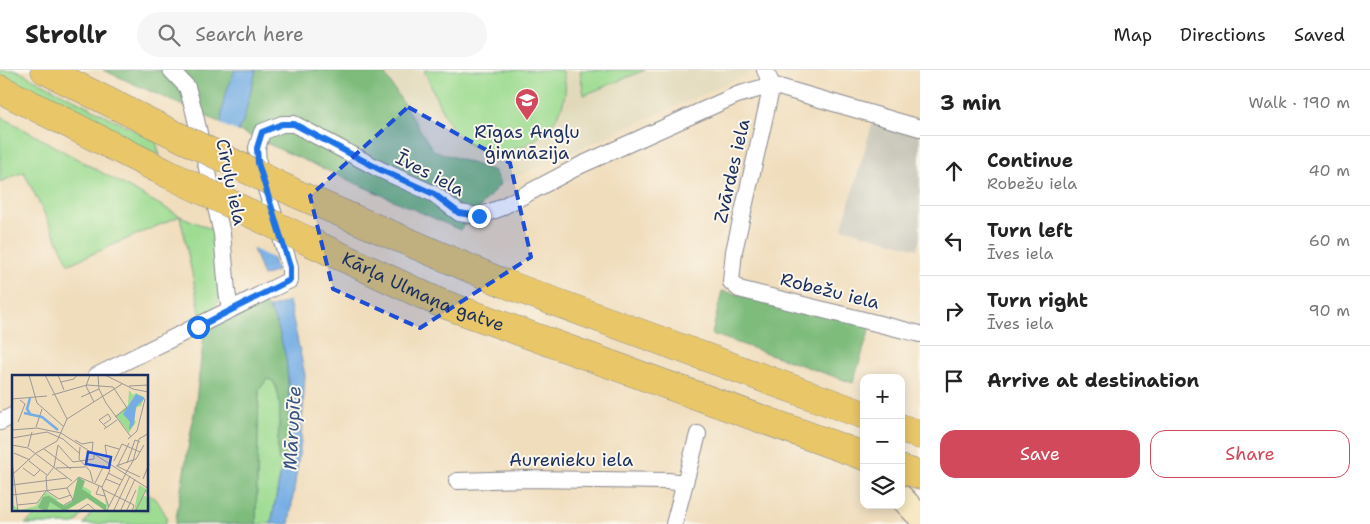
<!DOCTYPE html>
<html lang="en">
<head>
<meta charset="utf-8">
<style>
  body { margin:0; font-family:"Shantell Sans",sans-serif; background:#f6f6f6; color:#222 }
  .controls { position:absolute; right:15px; bottom:15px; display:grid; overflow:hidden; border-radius:10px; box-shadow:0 2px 12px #0003 }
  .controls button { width:45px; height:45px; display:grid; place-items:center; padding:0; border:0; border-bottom:1px solid #e0e0e0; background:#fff; color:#222; font:25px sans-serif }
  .stop { position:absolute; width:15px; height:15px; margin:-11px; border:4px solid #1a73e8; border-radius:50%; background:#fff }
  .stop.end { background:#1a73e8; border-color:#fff; box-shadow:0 1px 5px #0008 }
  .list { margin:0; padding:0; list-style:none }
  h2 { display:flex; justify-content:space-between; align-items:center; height:65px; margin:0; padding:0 20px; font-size:21px }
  h2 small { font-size:16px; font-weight:400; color:#767676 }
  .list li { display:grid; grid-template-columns:32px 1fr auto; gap:15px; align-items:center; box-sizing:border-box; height:70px; padding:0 20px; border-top:1px solid #e0e0e0 }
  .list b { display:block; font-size:19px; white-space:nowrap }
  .list p { margin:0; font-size:16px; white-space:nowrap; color:#767676 }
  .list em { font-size:16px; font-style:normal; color:#767676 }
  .actions { display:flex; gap:10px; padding:15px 20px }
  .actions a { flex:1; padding:11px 0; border:1px solid #d1495b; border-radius:15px; text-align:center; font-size:18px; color:#d1495b }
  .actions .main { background:#d1495b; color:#fff }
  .icon { flex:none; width:28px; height:28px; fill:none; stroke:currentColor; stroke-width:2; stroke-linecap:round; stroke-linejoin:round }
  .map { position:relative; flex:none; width:920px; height:454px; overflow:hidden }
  header { display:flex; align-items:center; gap:30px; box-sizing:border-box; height:70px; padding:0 25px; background:#fff; border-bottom:1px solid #e0e0e0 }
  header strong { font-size:24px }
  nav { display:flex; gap:28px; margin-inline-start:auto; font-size:18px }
  .search { width:350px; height:45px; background:#f6f6f6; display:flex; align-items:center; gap:12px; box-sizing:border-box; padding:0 18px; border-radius:28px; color:#767676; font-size:19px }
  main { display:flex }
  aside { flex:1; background:#fff }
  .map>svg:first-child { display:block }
  .built { fill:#e0d8b8 }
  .industrial { fill:#c6c5b8 }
  .green { fill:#9edc92; stroke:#5c8678 }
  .forest { fill:#7ebc7c; stroke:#4c766d }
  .water { fill:#75ade4; stroke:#486ea1 }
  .pier { fill:#f0ddbc }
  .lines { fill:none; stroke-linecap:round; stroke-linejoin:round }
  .minor-casing { stroke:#86868d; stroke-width:18 }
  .secondary-casing { stroke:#86868d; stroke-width:26 }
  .trunk-casing { stroke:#86868d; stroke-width:29 }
  .minor { stroke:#fff; stroke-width:16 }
  .secondary { stroke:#f6e9c3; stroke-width:24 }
  .trunk { stroke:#e9c769; stroke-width:28 }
  .trunk-bridge-casing { stroke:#86868d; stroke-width:29; stroke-linecap:butt }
  .trunk-bridge { stroke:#e9c769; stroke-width:28 }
  .route { stroke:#1a73e8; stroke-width:6 }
  .marked { fill:#1d4ed8; fill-opacity:0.2; stroke:#1d4ed8; stroke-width:4; stroke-dasharray:10 6; stroke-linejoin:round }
  .labels { text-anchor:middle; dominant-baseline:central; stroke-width:4; stroke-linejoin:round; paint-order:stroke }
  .poi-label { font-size:18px; fill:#1b2f5e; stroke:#fbf7ec }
  .street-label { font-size:18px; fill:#1b2f5e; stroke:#fbf7ec }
  .water-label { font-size:19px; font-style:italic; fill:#365586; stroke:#fbf7ec }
  .inset-river { fill:none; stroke:#75ade4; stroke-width:2.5 }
  .inset-road { fill:none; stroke:#9b9796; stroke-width:1 }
  .view { fill:#1d4ed8; fill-opacity:0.15; stroke:#1d4ed8; stroke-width:2.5 }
  .inset-edge { fill:none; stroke:#1b2f5e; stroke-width:2.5 }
</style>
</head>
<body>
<header>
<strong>Strollr</strong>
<div class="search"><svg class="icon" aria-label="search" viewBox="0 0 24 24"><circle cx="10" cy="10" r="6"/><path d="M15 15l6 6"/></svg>Search here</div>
<nav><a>Map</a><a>Directions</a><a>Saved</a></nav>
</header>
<main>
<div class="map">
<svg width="920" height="454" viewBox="0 0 920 454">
  <rect width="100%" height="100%" fill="#fbf7ec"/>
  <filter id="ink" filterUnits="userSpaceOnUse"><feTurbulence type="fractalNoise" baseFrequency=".02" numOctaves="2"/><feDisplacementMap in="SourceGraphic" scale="10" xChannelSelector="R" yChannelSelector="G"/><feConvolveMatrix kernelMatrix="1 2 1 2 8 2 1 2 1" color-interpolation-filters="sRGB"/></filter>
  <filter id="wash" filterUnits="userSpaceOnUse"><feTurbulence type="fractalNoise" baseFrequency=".0096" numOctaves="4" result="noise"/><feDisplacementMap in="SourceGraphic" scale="20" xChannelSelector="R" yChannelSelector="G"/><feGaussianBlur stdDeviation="1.12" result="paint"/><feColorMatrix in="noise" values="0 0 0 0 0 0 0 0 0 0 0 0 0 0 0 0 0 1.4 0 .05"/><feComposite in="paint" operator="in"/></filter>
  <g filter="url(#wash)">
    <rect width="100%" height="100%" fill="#f0ddbc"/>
    <!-- built -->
    <path class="built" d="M382 0H746L748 4 500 114 494 101 433 80Z"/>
    <!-- industrial -->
    <path class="industrial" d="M873 51 920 64V169L917 179 842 158Z"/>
    <!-- green -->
    <path class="green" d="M0 0H16L156 71 160 86 0 6Z
      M424 0H562C582 53 507 106 463 70 444 53 435 23 424 0Z
      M580 0H645L584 25Z
      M0 46 180 146 218 162 220 230 202 251 180 146 69 194 24 102 0 112Z
      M267 309 273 311C287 336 274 364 279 391L288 386 281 401 271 454H256L259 320Z
      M148 423 158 432 167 447 165 454H84L93 440H148Z
      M42 440H86L75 454H25Z"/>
    <!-- forest -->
    <path class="forest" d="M103 0H382L433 80 494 101 500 114 460 160Z
      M722 221 871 255 853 313 712 264Z
      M261 230C296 263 288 342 288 386L279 391C274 365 287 336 273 311L267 309 259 320 256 454H175L195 338 205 258Z"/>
    <!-- water -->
    <path class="water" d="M235 0H256L243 52 239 58 238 65 239 93 277 201 263 206 248 165 224 74 221 52 224 28Z
      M289 231 305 305 301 371 289 454H271L281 401 288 386 289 321 286 289 278 257 269 238Z"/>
    <!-- pier -->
    <path class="pier" d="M218 53 241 63V92L259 136 276 190 250 177 221 75Z"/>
  </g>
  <g filter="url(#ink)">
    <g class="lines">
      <!-- minor casing -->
      <g class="minor-casing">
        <path id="minor" d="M171 0 187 17 194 41 222 164 227 221 230 240
          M765 0 772 15 734 181 731 212 739 219 920 264
          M96 306 290 210V197L258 93 257 78 262 62 282 54H294L381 100 434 124 459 143 479 146 498 139 581 95 737 25 772 15 920 58
          M0 352 14 345
          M457 411 526 409 668 411 685 413
          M674 454 698 364"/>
      </g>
      <!-- secondary casing -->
      <g class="secondary-casing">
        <path id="secondary" d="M901 427 920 447"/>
      </g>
      <!-- trunk casing -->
      <g class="trunk-casing">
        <g id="trunk">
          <path d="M45 0 155 55"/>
          <path d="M0 19 166 103"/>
          <path d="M297 124 506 214 864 345"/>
          <path id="s1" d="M308 171 438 232 864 386"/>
          <path d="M901 358 920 365"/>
          <path d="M901 399 920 405"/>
        </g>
      </g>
      <!-- minor -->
      <use href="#minor" class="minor"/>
      <!-- secondary -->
      <use href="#secondary" class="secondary"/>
      <!-- trunk -->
      <use href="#trunk" class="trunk"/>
      <!-- trunk-bridge casing -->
      <g class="trunk-bridge-casing">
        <path id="trunk-bridge" d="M155 55 297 124
          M166 103 308 171"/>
      </g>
      <!-- trunk-bridge -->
      <use href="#trunk-bridge" class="trunk-bridge"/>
    </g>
  </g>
  <g class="lines" filter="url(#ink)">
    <!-- route -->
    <path class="route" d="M198 257 290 210V197L258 93 257 78 262 62 282 54H294L381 100 434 124 459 143 479 146"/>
  </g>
  <!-- marked area -->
  <path class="marked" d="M408 37 510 93 531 187 420 258 333 219 310 126Z"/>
  <!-- icons -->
  <defs>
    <g id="school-pin" transform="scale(1.25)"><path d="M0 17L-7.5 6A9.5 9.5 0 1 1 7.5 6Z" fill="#d1495b" stroke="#fbf7ec"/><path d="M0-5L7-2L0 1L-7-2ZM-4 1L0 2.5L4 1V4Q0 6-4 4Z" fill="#fff"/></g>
  </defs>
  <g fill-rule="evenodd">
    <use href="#school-pin" x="527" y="30"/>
  </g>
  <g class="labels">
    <!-- poi labels -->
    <g class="poi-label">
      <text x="527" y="62">Rīgas Angļu<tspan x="527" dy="21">ģimnāzija</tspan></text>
    </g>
    <!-- street labels -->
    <g class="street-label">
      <text transform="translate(732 101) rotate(-77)">Zvārdes iela</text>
      <text transform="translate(430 104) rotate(28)">Īves iela</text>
      <text transform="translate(231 112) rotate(78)">Cīruļu iela</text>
      <text transform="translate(830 221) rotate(14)">Robežu iela</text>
      <text stroke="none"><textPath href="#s1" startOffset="126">Kārļa Ulmaņa gatve</textPath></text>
      <text x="571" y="390">Aurenieku iela</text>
    </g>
    <!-- water labels -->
    <g class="water-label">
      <text transform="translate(292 358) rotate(-87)">Mārupīte</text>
    </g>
  </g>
  <!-- overview -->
  <g transform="translate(12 305)">
    <rect width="136" height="136" fill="#f0ddbc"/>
    <path d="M117 15 121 20 124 18 132 22 129 31 125 32 121 43 124 47 117 58 104 41 116 30ZM66 102 67 113 69 110 79 116V121L94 130 92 115 96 130 94 136 75 123 54 136 26 134 4 136 0 133V129L8 135 24 131 34 117 45 124V128L53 130 60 126ZM127 110 136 115V121L133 116 131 120 136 123V136H122Z" fill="#9edc92"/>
    <path d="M66 102 73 106 70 114 94 130V136L75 123 52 136 38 127 35 136 26 133 31 122 37 121 53 131 60 127Z" fill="#7ebc7c"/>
    <path d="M124 19 133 23 124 32 122 49 117 55 118 47 111 39Z" fill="#75ade4"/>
    <path class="inset-river" d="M18 23 15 34 19 40M12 38 30 42 46 55"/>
    <path class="inset-road" d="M17 0 25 28 51 51M33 0 55 44M46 0 52 15M78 0 74 11 82 27M86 0 87 14 94 28 119 62M93 0 121 14 136 17M49 7 62 4 65 0M117 11 137 10M40 20 75 10 101 12 115 33 103 42M69 22 87 14M0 24 35 21M6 47 13 29 8 25M92 49 99 44 96 39 87 45 94 52M24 52 30 34M92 54 105 45M0 55 25 53 49 58 137 114M0 63 35 57 51 64 67 78M116 64 125 56 133 24M63 65 70 69 81 67 80 77M0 70 16 73 60 106M46 70 61 87 82 84V80M16 72 20 57M68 72 67 84 78 96 81 107M32 74 59 94M2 78 18 85M95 83 93 70 107 74M0 86 6 137M17 86 35 100M102 86 110 69 128 77M115 88 123 65 128 67M106 90 117 68M104 91 124 84 132 70M11 93 22 101 28 95M44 93 73 92M96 98 110 105M0 100 24 78 45 66 55 44 110 9M128 102 115 96 121 86 127 64 137 58M94 104 108 110M131 104 137 89M83 108 92 90M0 110 55 103M87 111 84 119 93 121M90 114 122 130 120 137M35 116 34 102 42 92 46 70M35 116 47 124 59 120M0 120 55 113 67 102 90 112M5 130 25 128 34 116M52 130 61 125 55 113M97 132 90 112 98 95M64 137 76 129 85 137M94 137 115 96 105 91M101 137 118 101M108 137 123 104M114 137 124 115M123 137 134 115"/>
    <path class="view" d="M76 77 99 82 97 93 74 89Z"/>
    <rect width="136" height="136" class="inset-edge"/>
  </g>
</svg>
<div class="controls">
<button>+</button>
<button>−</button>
<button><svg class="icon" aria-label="layers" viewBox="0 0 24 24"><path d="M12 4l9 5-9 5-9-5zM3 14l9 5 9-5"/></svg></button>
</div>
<div class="stop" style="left:198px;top:257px"></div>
<div class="stop end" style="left:479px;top:146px"></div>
</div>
<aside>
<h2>3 min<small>Walk · 190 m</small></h2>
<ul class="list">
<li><svg class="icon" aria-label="ahead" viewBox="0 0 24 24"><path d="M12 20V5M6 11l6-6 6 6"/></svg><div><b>Continue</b><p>Robežu iela</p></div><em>40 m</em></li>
<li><svg class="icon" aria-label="left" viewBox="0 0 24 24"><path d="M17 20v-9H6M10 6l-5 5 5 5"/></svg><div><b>Turn left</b><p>Īves iela</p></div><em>60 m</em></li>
<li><svg class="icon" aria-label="right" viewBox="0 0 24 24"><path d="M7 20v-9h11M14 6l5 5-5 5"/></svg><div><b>Turn right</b><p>Īves iela</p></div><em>90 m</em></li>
<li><svg class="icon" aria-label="arrive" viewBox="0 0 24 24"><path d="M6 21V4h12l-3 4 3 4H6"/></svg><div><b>Arrive at destination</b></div></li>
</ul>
<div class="actions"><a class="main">Save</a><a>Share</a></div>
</aside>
</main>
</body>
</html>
